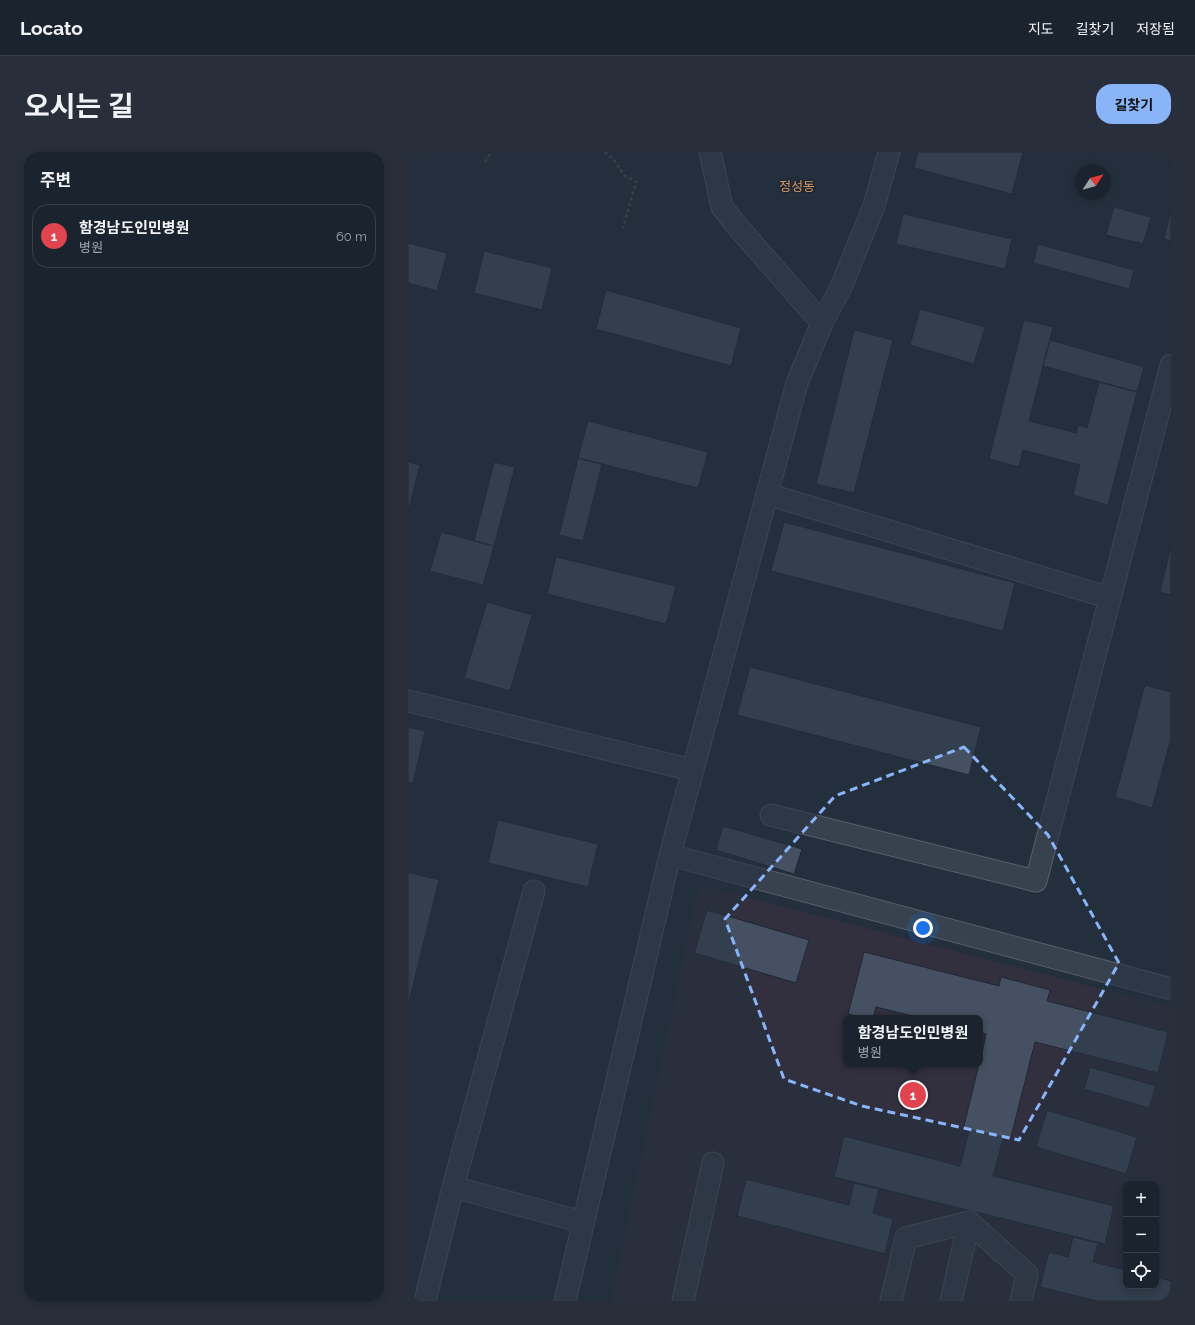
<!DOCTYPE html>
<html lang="ko">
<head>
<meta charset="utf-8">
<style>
  body { margin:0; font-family:Raleway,"Noto Sans KR",sans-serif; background:#282f3a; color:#f1f3f6 }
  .controls { position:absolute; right:12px; bottom:12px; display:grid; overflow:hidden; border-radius:8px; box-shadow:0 2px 10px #0003 }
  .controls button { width:36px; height:36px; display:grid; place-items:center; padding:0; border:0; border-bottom:1px solid #39404a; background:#1b232e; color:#f1f3f6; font:20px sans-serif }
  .compass { position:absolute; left:667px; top:12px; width:36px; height:36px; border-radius:50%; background:#1b232e; box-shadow:0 2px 10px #0003; rotate:54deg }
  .you { position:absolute; left:515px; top:776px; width:14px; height:14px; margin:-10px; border:3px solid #fff; border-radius:50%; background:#1a73e8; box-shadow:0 0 0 6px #1a73e833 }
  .badge { display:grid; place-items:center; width:26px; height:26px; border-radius:50%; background:#8ab4f8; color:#fff; font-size:13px; font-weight:700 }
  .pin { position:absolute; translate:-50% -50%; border:2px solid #fff; box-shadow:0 1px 4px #0006 }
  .popup { position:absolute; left:435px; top:863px; width:140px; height:52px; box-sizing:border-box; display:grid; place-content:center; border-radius:8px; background:#1b232e; filter:drop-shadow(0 1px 3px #0005); font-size:13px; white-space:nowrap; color:#a0a4aa }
  .popup b { font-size:15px; color:#f1f3f6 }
  .popup::after { content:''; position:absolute; left:50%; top:100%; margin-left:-8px; border:8px solid transparent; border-top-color:#1b232e }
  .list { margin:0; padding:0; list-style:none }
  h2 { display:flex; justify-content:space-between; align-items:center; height:52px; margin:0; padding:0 16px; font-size:17px }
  h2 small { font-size:13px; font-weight:400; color:#a0a4aa }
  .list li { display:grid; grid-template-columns:26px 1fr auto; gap:12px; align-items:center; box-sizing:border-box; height:64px; margin:0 8px 8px; padding:0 8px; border:1px solid #39404a; border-radius:16px }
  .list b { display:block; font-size:15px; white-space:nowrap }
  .list p { margin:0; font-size:13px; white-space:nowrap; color:#a0a4aa }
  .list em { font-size:13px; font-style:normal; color:#a0a4aa }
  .icon { flex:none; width:22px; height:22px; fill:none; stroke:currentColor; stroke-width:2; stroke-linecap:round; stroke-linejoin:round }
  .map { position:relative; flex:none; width:763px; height:1149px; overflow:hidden; border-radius:16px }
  header { display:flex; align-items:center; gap:24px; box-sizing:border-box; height:56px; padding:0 20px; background:#1b232e; border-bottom:1px solid #39404a }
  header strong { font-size:19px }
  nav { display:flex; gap:22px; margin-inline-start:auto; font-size:14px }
  .intro { display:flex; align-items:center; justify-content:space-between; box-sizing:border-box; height:96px; padding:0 24px }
  h1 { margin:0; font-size:28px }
  .button { padding:10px 18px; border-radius:16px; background:#8ab4f8; color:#111; font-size:14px; font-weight:700 }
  main { display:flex; gap:24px; padding:0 24px }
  aside { flex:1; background:#1b232e; border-radius:16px; box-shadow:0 2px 10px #0003 }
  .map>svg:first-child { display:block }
  .medical { fill:#32303f; fill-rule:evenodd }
  .building { fill:#455162; stroke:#1f2835 }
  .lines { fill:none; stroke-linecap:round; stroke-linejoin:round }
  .minor-casing { stroke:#565f6c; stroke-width:23 }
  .path { stroke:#44595c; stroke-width:2.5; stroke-dasharray:3 3; stroke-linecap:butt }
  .minor { stroke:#38414e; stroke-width:21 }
  .marked { fill:none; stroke:#8ab4f8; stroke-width:3; stroke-dasharray:8 5; stroke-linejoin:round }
  .labels { text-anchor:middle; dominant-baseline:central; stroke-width:3; stroke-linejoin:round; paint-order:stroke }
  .neighbourhood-label { font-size:13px; fill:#d59563; stroke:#1d2633 }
</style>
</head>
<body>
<header>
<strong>Locato</strong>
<nav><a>지도</a><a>길찾기</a><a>저장됨</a></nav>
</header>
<div class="intro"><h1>오시는 길</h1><a class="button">길찾기</a></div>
<main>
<aside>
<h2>주변<small></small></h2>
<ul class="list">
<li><span class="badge" style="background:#e0444e">1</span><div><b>함경남도인민병원</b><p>병원</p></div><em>60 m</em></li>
</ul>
</aside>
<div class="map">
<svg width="763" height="1149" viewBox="0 0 763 1149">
  <rect width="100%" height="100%" fill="#242f3e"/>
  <!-- medical -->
  <path class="medical" d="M291 733 763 855V1149H203ZM438 866H572V912H438ZM718 1032H748V1134H718Z"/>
  <!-- building -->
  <path class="building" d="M510 0H615L604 42 506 16Z
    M706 55 743 65 735 92 698 83Z
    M763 58V89L756 87Z
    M495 62 604 87 597 117 488 92Z
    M0 91 39 101 29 139 0 131Z
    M630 92 726 118 721 137 625 111Z
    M76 99 144 116 134 158 66 141Z
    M198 138 333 176 323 214 188 177Z
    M512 157 577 175 566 212 502 193Z
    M616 168 645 175 621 269 668 281 670 273 679 276 691 230 729 240 700 353 665 343 672 313 615 298 611 315 581 307Z
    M446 178 485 188 446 341 408 332Z
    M642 188 736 215 729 240 635 214Z
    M180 269 300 300 290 336 170 306Z
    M170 306 194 312 175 389 151 383Z
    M0 310 12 313 0 360Z
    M86 310 107 315 86 394 66 389Z
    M376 370 607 431 595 479 363 419Z
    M33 380 86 394 75 433 22 419Z
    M763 394V443L752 440Z
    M148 405 268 434 258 472 139 442Z
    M79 450 124 463 102 539 56 526Z
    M342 515 573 575 561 623 329 563Z
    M737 533 763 540V587L744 656 707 645Z
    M0 575 17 579 5 631 0 630Z
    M90 668 190 692 180 735 80 711Z
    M315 674 394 697 386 722 308 698Z
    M0 720 31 728 0 854Z
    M299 758 401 788 388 831 286 801Z
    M456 800 591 834 593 825 642 838 639 849 760 880 750 921 627 890 602 989 595 987 585 1024 706 1054 697 1092 426 1025 436 984 552 1014 561 979 555 978 571 912H572L578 882 572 881V866H513L468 855 465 866H458L440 862Z
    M682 915 748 934 741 956 676 937Z
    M639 958 729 985 718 1022 628 995Z
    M338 1027 441 1053 446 1031 471 1037 465 1061 485 1067 477 1102 329 1064Z
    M665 1085 690 1091 685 1110 718 1118V1134H748V1125L763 1129V1149H689L632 1135 641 1100 660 1105Z"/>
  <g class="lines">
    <!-- minor casing -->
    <g class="minor-casing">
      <path id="minor" d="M302 0 314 55 329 74 414 171
        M359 342 702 446
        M0 549 284 618
        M363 663 628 729 763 213
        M262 703 763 837
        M45 1035 175 1070
        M17 1149 45 1035 126 739
        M157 1149 262 703 389 231 414 171 433 135 466 54 481 0
        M275 1149 305 1011
        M483 1149 498 1086 561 1070 619 1122 613 1149
        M543 1149 561 1070"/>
    </g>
    <!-- path -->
    <path class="path" d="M197 0 204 6 217 24 228 30 215 76
      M77 10 83 0"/>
    <!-- minor -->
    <use href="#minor" class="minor"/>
  </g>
  <!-- marked area -->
  <path d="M0 0H763V1149H0ZM556 595 640 683 711 811 611 988 454 954 376 927 317 767 427 644Z" fill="#242f3e" fill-opacity=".55" fill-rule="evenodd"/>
  <path class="marked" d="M556 595 640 683 711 811 611 988 454 954 376 927 317 767 427 644Z"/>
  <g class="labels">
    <!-- neighbourhood labels -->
    <g class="neighbourhood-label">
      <text x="389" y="34">정성동</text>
    </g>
  </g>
</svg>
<div class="controls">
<button>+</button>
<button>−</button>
<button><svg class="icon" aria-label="locate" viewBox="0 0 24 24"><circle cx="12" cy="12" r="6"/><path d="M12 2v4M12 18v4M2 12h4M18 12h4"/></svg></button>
</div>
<svg class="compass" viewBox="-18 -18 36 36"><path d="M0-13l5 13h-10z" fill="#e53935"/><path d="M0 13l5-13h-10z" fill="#a0a4aa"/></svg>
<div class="you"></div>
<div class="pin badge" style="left:505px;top:943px;background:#e0444e">1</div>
<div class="popup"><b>함경남도인민병원</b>병원</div>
</div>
</main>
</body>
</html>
